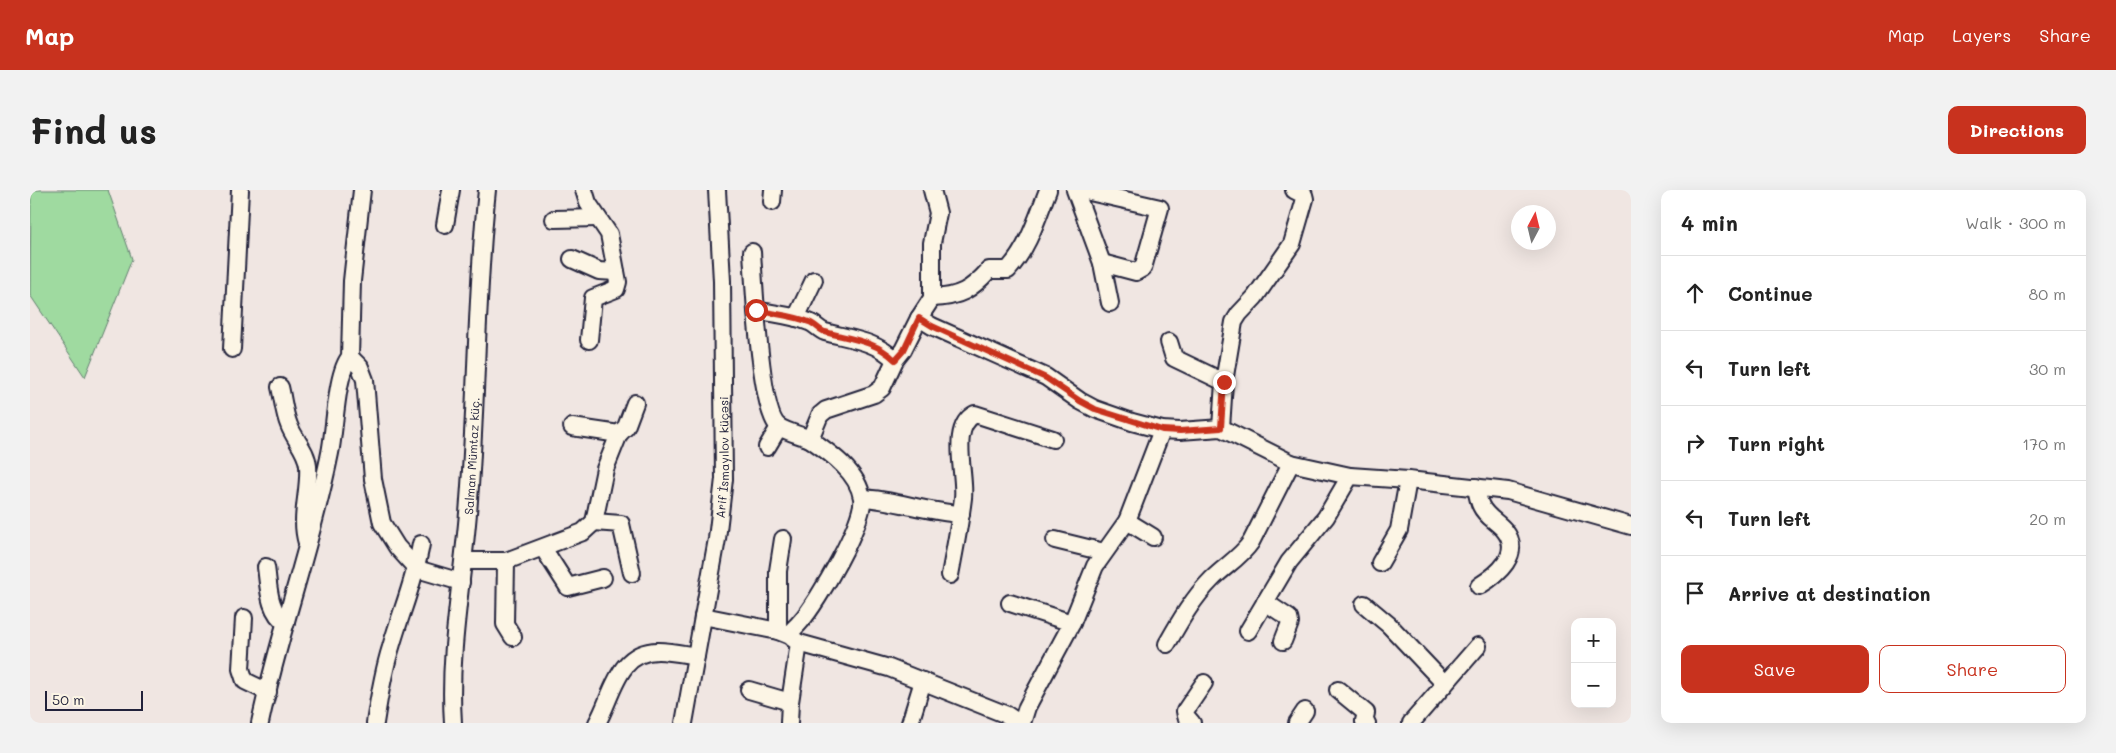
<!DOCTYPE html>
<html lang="en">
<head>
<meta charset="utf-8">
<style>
  body { margin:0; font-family:Mali,sans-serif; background:#f2f2f2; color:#222 }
  .controls { position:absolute; right:15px; bottom:15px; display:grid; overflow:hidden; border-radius:10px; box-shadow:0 5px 20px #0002 }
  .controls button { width:45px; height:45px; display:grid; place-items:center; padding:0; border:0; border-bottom:1px solid #e0e0e0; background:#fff; color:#222; font:25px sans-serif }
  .compass { position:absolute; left:1481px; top:15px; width:45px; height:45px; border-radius:50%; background:#fff; box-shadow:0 5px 20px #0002; rotate:7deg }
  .scale { position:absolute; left:15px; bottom:12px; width:98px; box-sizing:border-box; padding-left:5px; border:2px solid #22223b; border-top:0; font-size:14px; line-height:18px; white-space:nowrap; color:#22223b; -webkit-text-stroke:4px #fcf5e5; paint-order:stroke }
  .stop { position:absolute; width:15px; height:15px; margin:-11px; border:4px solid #c8321e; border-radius:50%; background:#fff }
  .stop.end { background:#c8321e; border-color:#fff; box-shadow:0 1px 5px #0008 }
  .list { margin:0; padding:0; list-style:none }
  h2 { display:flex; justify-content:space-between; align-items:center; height:65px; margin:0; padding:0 20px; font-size:21px }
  h2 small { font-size:16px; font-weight:400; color:#767676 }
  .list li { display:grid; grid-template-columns:32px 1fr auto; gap:15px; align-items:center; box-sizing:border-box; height:75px; padding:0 20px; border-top:1px solid #e0e0e0 }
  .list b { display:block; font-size:19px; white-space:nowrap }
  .list em { font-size:16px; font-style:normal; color:#767676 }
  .actions { display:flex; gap:10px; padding:15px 20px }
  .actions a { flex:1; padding:11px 0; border:1px solid #c8321e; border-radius:10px; text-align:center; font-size:18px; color:#c8321e }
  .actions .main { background:#c8321e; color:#fff }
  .icon { flex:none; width:28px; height:28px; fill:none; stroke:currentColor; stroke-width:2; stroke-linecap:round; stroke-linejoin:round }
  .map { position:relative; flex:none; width:1601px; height:533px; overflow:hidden; border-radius:10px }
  header { display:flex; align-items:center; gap:30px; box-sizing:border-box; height:70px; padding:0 25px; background:#c8321e; color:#fff }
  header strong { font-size:24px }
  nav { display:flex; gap:28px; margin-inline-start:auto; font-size:18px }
  .intro { display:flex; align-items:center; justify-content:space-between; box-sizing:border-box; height:120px; padding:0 30px }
  h1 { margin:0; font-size:35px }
  .button { padding:12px 22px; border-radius:10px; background:#c8321e; color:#fff; font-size:18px; font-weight:700 }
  main { display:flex; gap:30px; padding:0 30px }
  aside { flex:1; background:#fff; border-radius:10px; box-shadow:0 5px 20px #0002 }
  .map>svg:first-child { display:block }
  .green { fill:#9fdaa0; stroke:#607e6e }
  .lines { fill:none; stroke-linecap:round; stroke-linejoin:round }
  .minor-casing { stroke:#22223b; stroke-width:20 }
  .minor { stroke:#fcf5e5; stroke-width:16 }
  .route { stroke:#c8321e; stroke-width:6 }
  .labels { text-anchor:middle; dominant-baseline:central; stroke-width:4; stroke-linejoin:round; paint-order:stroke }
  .street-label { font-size:12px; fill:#22223b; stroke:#fcf5e5 }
</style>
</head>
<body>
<header>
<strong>Map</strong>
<nav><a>Map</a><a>Layers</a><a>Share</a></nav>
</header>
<div class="intro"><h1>Find us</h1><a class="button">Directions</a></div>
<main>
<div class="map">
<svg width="1601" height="533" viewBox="0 0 1601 533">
  <rect width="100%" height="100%" fill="#f0e6e2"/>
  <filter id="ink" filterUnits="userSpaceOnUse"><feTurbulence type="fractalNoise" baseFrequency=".02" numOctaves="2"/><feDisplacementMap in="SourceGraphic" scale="10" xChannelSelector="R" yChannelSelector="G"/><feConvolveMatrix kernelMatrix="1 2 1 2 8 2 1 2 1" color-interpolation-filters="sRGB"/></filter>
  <g filter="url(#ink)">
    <!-- green -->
    <path class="green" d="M1 0H78L102 69 55 187 0 105Z"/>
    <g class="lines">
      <!-- minor casing -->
      <g class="minor-casing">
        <g id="minor">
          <path d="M554 0 558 13 579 44 588 92 586 99 563 108 559 150"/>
          <path d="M1045 0 1072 73 1080 113"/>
          <path d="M1051 0 1130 18 1113 78 1106 82 1072 73"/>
          <path d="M742 12 743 0"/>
          <path d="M524 29 568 28"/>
          <path d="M415 35 421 0"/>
          <path d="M722 62C724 92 730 220 748 236 756 242 771 245 780 249"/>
          <path d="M542 69 569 81 586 82"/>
          <path d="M902 108C930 107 941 100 959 80H978C999 57 1007 28 1018 0"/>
          <path d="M726 120C743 124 762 125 779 132 785 134 789 140 795 142 821 149 846 151 865 170"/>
          <path d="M766 128 784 90"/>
          <path d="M889 128 902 136 1016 187 1050 211 1065 219 1102 232 1132 240 1150 241 1191 238 1261 273 1320 286 1378 290 1478 301 1601 336"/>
          <path d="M1139 152 1144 168 1194 192"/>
          <path d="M202 159 210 0"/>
          <path d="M320 167 330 177 335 190 343 289 352 333 367 357 387 379 431 392"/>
          <path d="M250 197C253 209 254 223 259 235 264 249 277 261 278 276 280 302 269 327 277 353"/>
          <path d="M542 237 589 244"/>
          <path d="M1191 238 1194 192 1204 132 1209 124 1225 107 1262 54 1275 9 1274 5 1264 0"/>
          <path d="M737 257 749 237"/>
          <path d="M1446 297C1447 303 1448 310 1451 316 1456 327 1468 332 1475 341 1493 364 1467 385 1449 396"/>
          <path d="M833 308C866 310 896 322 931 324"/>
          <path d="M1097 331 1123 347"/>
          <path d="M564 332 591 334 602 383"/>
          <path d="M1025 350 1074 362"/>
          <path d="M513 358 538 397 573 388"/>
          <path d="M434 371H476L553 342 564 332 575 279 589 244 596 237 605 213"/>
          <path d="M476 371 475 434 483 447"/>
          <path d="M1350 373 1369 340 1378 290"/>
          <path d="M236 377C239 397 238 421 256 433"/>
          <path d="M920 385C925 359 930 333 933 308 936 284 919 237 945 224L1023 249"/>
          <path d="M1235 412 1259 428 1260 433 1253 451"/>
          <path d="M980 413 1042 433"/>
          <path d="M1334 414 1359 435 1415 494"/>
          <path d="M673 426 748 441 758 445C762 440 767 436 771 431 787 413 836 330 832 308 828 282 800 263 780 249L790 225 796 220 844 204 852 198 865 170 873 160 889 128 902 108V53L908 23 902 0"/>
          <path d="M214 428 211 479 215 491 238 502"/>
          <path d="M748 441V381L753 349"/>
          <path d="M1218 441 1259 372 1296 327 1320 286"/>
          <path d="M769 453 859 478 977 525 989 533"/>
          <path d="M1137 454C1150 431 1163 408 1182 389 1195 376 1211 367 1221 352L1261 273"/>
          <path d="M719 500 760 512"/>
          <path d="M1308 500 1336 523 1334 531 1337 533"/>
          <path d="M230 533C249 442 282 354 300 263 305 240 306 182 320 167L322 91 332 0"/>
          <path d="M345 533C349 507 353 482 361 457 371 422 385 390 391 354"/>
          <path id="s1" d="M423 533C418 458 434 385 439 310 447 207 446 103 457 0"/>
          <path d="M567 533C583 506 587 461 628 461 640 461 654 464 666 466"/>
          <path id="s2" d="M654 533 687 349 694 289 692 91 687 0"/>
          <path d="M759 533 760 512 769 453 762 448"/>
          <path d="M880 533 893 491"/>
          <path d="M992 533 997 517 1042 433 1065 376 1097 331 1132 240"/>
          <path d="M1162 533 1156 526 1155 521 1174 493"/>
          <path d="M1267 533 1275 521"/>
          <path d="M1381 533 1448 456"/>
        </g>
      </g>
      <!-- minor -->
      <use href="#minor" class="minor"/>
    </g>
  </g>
  <g class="lines" filter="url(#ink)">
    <!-- route -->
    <path class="route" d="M726 120C743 124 762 125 779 132 785 134 789 140 795 142 821 149 846 151 865 170L874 160 889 128 902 136 1016 188 1050 211 1065 219 1132 240 1150 241 1191 238 1194 192"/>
  </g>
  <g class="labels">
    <!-- street labels -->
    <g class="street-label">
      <text stroke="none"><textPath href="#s1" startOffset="268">Salman Mümtaz küç.</textPath></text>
      <text stroke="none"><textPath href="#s2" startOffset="269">Arif İsmayılov küçəsi</textPath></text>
    </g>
  </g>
</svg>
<div class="controls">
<button>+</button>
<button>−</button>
</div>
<svg class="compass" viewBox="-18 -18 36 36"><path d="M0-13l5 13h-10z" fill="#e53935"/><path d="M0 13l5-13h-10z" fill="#767676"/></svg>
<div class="scale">50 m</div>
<div class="stop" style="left:726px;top:120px"></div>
<div class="stop end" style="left:1194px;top:192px"></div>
</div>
<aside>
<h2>4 min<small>Walk · 300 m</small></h2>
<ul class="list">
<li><svg class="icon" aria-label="ahead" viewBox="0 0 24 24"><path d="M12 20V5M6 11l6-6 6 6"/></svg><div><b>Continue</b></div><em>80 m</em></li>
<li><svg class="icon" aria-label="left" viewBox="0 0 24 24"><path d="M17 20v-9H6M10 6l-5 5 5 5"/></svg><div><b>Turn left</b></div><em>30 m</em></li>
<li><svg class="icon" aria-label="right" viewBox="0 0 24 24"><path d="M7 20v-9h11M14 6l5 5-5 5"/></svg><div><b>Turn right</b></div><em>170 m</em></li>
<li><svg class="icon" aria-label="left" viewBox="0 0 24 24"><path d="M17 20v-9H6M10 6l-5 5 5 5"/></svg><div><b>Turn left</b></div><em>20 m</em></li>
<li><svg class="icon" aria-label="arrive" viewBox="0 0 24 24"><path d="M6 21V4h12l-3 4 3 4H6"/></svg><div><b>Arrive at destination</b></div></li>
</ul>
<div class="actions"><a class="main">Save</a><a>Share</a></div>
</aside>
</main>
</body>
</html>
